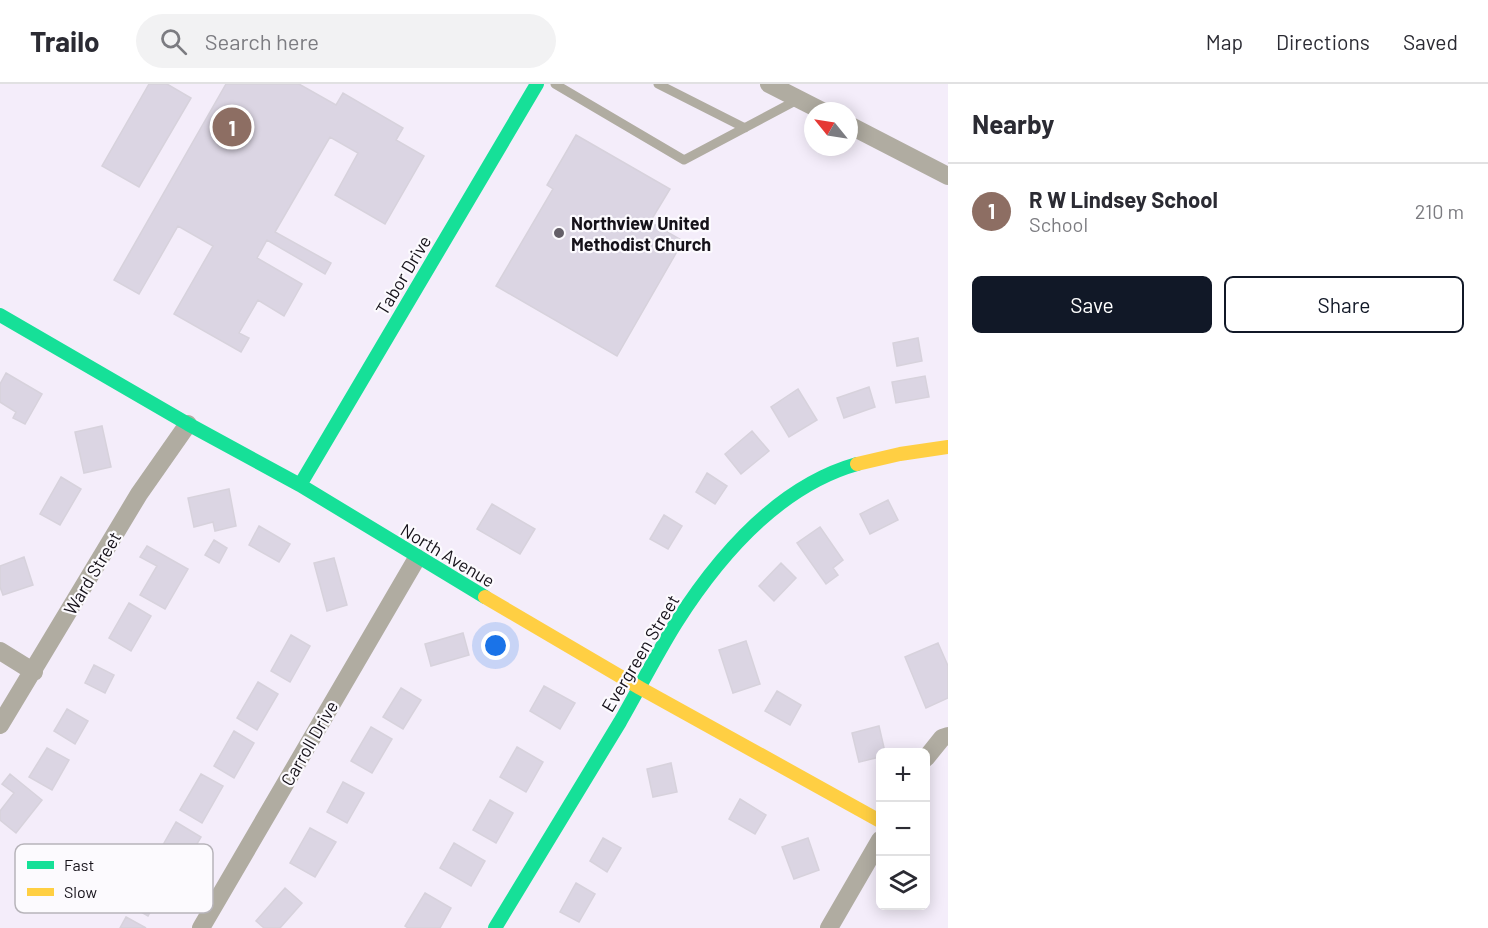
<!DOCTYPE html>
<html lang="en">
<head>
<meta charset="utf-8">
<style>
  body { margin:0; font-family:Barlow,sans-serif; background:#f2f2f3; color:#2b2b33 }
  .controls { position:absolute; right:18px; bottom:18px; display:grid; overflow:hidden; border-radius:9px; box-shadow:0 3px 15px #0003 }
  .controls button { width:54px; height:54px; display:grid; place-items:center; padding:0; border:0; border-bottom:2px solid #e1e1e2; background:#fff; color:#2b2b33; font:30px sans-serif }
  .compass { position:absolute; left:804px; top:18px; width:54px; height:54px; border-radius:50%; background:#fff; box-shadow:0 3px 15px #0003; rotate:300deg }
  .you { position:absolute; left:496px; top:562px; width:21px; height:21px; margin:-15px; border:4px solid #fff; border-radius:50%; background:#1a73e8; box-shadow:0 0 0 9px #1a73e833 }
  .badge { display:grid; place-items:center; width:39px; height:39px; border-radius:50%; background:#111827; color:#fff; font-size:20px; font-weight:700 }
  .pin { position:absolute; translate:-50% -50%; border:3px solid #fff; box-shadow:0 2px 6px #0006 }
  .list { margin:0; padding:0; list-style:none }
  h2 { display:flex; justify-content:space-between; align-items:center; height:78px; margin:0; padding:0 24px; font-size:26px }
  h2 small { font-size:20px; font-weight:400; color:#7c7c81 }
  .list li { display:grid; grid-template-columns:39px 1fr auto; gap:18px; align-items:center; box-sizing:border-box; height:96px; padding:0 24px; border-top:2px solid #e1e1e2 }
  .list b { display:block; font-size:22px; white-space:nowrap }
  .list p { margin:0; font-size:20px; white-space:nowrap; color:#7c7c81 }
  .list em { font-size:20px; font-style:normal; color:#7c7c81 }
  .actions { display:flex; gap:12px; padding:18px 24px }
  .actions a { flex:1; padding:14px 0; border:2px solid #111827; border-radius:9px; text-align:center; font-size:21px; color:#111827 }
  .actions .main { background:#111827; color:#fff }
  .icon { flex:none; width:33px; height:33px; fill:none; stroke:currentColor; stroke-width:2; stroke-linecap:round; stroke-linejoin:round }
  .map { position:relative; flex:none; width:948px; height:844px; overflow:hidden }
  header { display:flex; align-items:center; gap:36px; box-sizing:border-box; height:84px; padding:0 30px; background:#fff; border-bottom:2px solid #e1e1e2 }
  header strong { font-size:28px }
  nav { display:flex; gap:33px; margin-inline-start:auto; font-size:21px }
  .search { width:420px; height:54px; background:#f2f2f3; display:flex; align-items:center; gap:15px; box-sizing:border-box; padding:0 21px; border-radius:33px; color:#7c7c81; font-size:22px }
  main { display:flex }
  aside { flex:1; background:#fff }
  .map>svg:first-child { display:block }
  .building { fill:#dbd5e3; stroke:#d7d2dc; stroke-width:1.5 }
  .lines { fill:none; stroke-linecap:round; stroke-linejoin:round }
  .lane { stroke:#b0aca1; stroke-width:9 }
  .street { stroke:#b0aca1; stroke-width:18 }
  .fast { stroke:#16e098; stroke-width:14 }
  .slow { stroke:#ffcf43; stroke-width:14 }
  .poi-dot { fill:#645f68; stroke:#fcfafe; stroke-width:2 }
  .labels { text-anchor:middle; dominant-baseline:central; stroke-width:4.5; stroke-linejoin:round; paint-order:stroke }
  .poi-label { font-size:18px; font-weight:bold; fill:#16121a; stroke:#fcfafe; text-anchor:start }
  .street-label { font-size:18px; fill:#16121a; stroke:#fcfafe }
  .key { fill:#fcfafe; stroke:#b7b4ba; stroke-width:1.5 }
  .key-label { font-size:16px; fill:#16121a }
</style>
</head>
<body>
<header>
<strong>Trailo</strong>
<div class="search"><svg class="icon" aria-label="search" viewBox="0 0 24 24"><circle cx="10" cy="10" r="6"/><path d="M15 15l6 6"/></svg>Search here</div>
<nav><a>Map</a><a>Directions</a><a>Saved</a></nav>
</header>
<main>
<div class="map">
<svg width="948" height="844" viewBox="0 0 948 844">
  <rect width="100%" height="100%" fill="#f4edfa"/>
  <!-- building -->
  <path class="building" d="M149 0H167L191 14 139 103 102 82Z
    M226 0H299L336 21 343 9 403 44 396 56 424 72 385 140 335 111 358 69 330 53 275 148 331 179 325 190 267 156 257 174 302 200 284 232 258 216 239 249 249 254 241 268 174 230 213 162 178 142 139 210 114 196Z
    M576 51 670 105 650 138 683 157 617 272 496 202 553 105 547 101Z
    M918 254 922 277 897 282 893 259Z
    M6 289 42 310 25 340 13 334 16 328 0 318V300Z
    M925 292 929 313 896 319 892 298Z
    M869 303 875 323 844 334 837 314Z
    M798 305 817 336 789 353 771 323Z
    M102 342 111 383 84 389 75 348Z
    M752 347 769 367 741 390 725 370Z
    M707 389 727 402 715 420 696 408Z
    M61 393 81 405 60 441 40 430Z
    M229 405 236 442 215 447 213 438 194 443 188 414Z
    M888 416 898 436 870 450 860 430Z
    M492 420 535 445 520 470 477 445Z
    M664 431 682 442 668 465 650 455Z
    M259 442 290 460 279 478 249 461Z
    M820 443 843 476 833 484 838 491 826 500 797 459Z
    M214 456 227 464 219 479 205 471Z
    M147 462 188 485 165 525 140 511 157 482 140 473Z
    M24 473 33 501 3 511 0 503V482Z
    M334 474 347 521 327 527 314 479Z
    M781 479 796 494 774 517 759 502Z
    M129 519 151 532 131 567 109 554Z
    M463 549 469 571 431 582 425 560Z
    M291 551 310 562 290 598 271 587Z
    M746 557 760 600 733 609 719 566Z
    M938 559 948 582V614L926 624 905 573Z
    M94 581 114 591 105 609 85 599Z
    M258 598 278 610 257 646 237 634Z
    M544 602 575 619 560 645 530 627Z
    M401 604 421 616 403 645 383 633Z
    M777 607 801 621 790 641 765 627Z
    M67 625 88 637 75 660 54 647Z
    M879 642 885 668H880V673L859 678 852 649Z
    M371 643 392 655 372 689 351 677Z
    M234 647 254 659 234 694 214 682Z
    M517 663 543 678 526 708 500 693Z
    M47 664 69 676 52 706 29 693Z
    M671 679 677 708 653 713 647 685Z
    M10 690 42 716 16 749 0 736V727L14 709 2 700Z
    M201 690 223 702 202 739 180 726Z
    M343 698 364 709 347 739 327 728Z
    M740 715 766 731 755 750 729 735Z
    M490 716 513 729 496 759 473 746Z
    M176 738 201 753 180 789 155 775Z
    M310 744 336 758 315 793 290 779Z
    M603 754 621 764 607 788 590 777Z
    M808 754 819 786 794 795 782 763Z
    M454 759 485 777 471 802 440 784Z
    M146 784 168 797 148 832 125 819Z
    M576 799 595 810 579 838 560 828Z
    M285 804 302 819 280 844H264L256 837Z
    M425 809 451 824 440 844H408L405 842Z
    M126 833 146 844H120Z"/>
  <g class="lines">
    <!-- lane -->
    <path class="lane" d="M555 0 684 76 799 15
      M658 0 745 44"/>
    <!-- street -->
    <path class="street" d="M769 0 822 27
      M849 41 948 92
      M0 567 34 588
      M0 641 139 410 188 340
      M926 674 942 654 948 652
      M201 844 417 474
      M829 844 880 756"/>
    <!-- fast -->
    <path class="fast" d="M0 231 188 340 300 401 485 513
      M300 401 537 0
      M495 844C537 775 578 706 620 638 639 605 656 571 676 539 718 473 779 402 857 380"/>
    <!-- slow -->
    <path class="slow" d="M857 380 900 370 948 363
      M485 513 640 604 880 737"/>
  </g>
  <!-- markers -->
  <circle class="poi-dot" cx="559" cy="149" r="6"/>
  <g class="labels">
    <!-- poi labels -->
    <g class="poi-label">
      <text x="571" y="139">Northview United<tspan x="571" dy="21">Methodist Church</tspan></text>
    </g>
    <!-- street labels -->
    <g class="street-label">
      <text transform="translate(403 191) rotate(-59)">Tabor Drive</text>
      <text transform="translate(448 471) rotate(31)">North Avenue</text>
      <text transform="translate(92 489) rotate(-59)">Ward Street</text>
      <text transform="translate(640 569) rotate(-59)">Evergreen Street</text>
      <text transform="translate(309 659) rotate(-60)">Carroll Drive</text>
    </g>
  </g>
  <!-- legend -->
  <rect x="15" y="760" width="198" height="69" rx="9" class="key"/>
  <rect x="27" y="777" width="27" height="8" fill="#16e098"/>
  <rect x="27" y="804" width="27" height="8" fill="#ffcf43"/>
  <g class="key-label">
    <text x="64" y="787">Fast</text>
    <text x="64" y="814">Slow</text>
  </g>
</svg>
<div class="controls">
<button>+</button>
<button>−</button>
<button><svg class="icon" aria-label="layers" viewBox="0 0 24 24"><path d="M12 4l9 5-9 5-9-5zM3 14l9 5 9-5"/></svg></button>
</div>
<svg class="compass" viewBox="-18 -18 36 36"><path d="M0-13l5 13h-10z" fill="#e53935"/><path d="M0 13l5-13h-10z" fill="#7c7c81"/></svg>
<div class="you"></div>
<div class="pin badge" style="left:232px;top:43px;background:#8d6e63">1</div>
</div>
<aside>
<h2>Nearby<small></small></h2>
<ul class="list">
<li><span class="badge" style="background:#8d6e63">1</span><div><b>R W Lindsey School</b><p>School</p></div><em>210 m</em></li>
</ul>
<div class="actions"><a class="main">Save</a><a>Share</a></div>
</aside>
</main>
</body>
</html>
